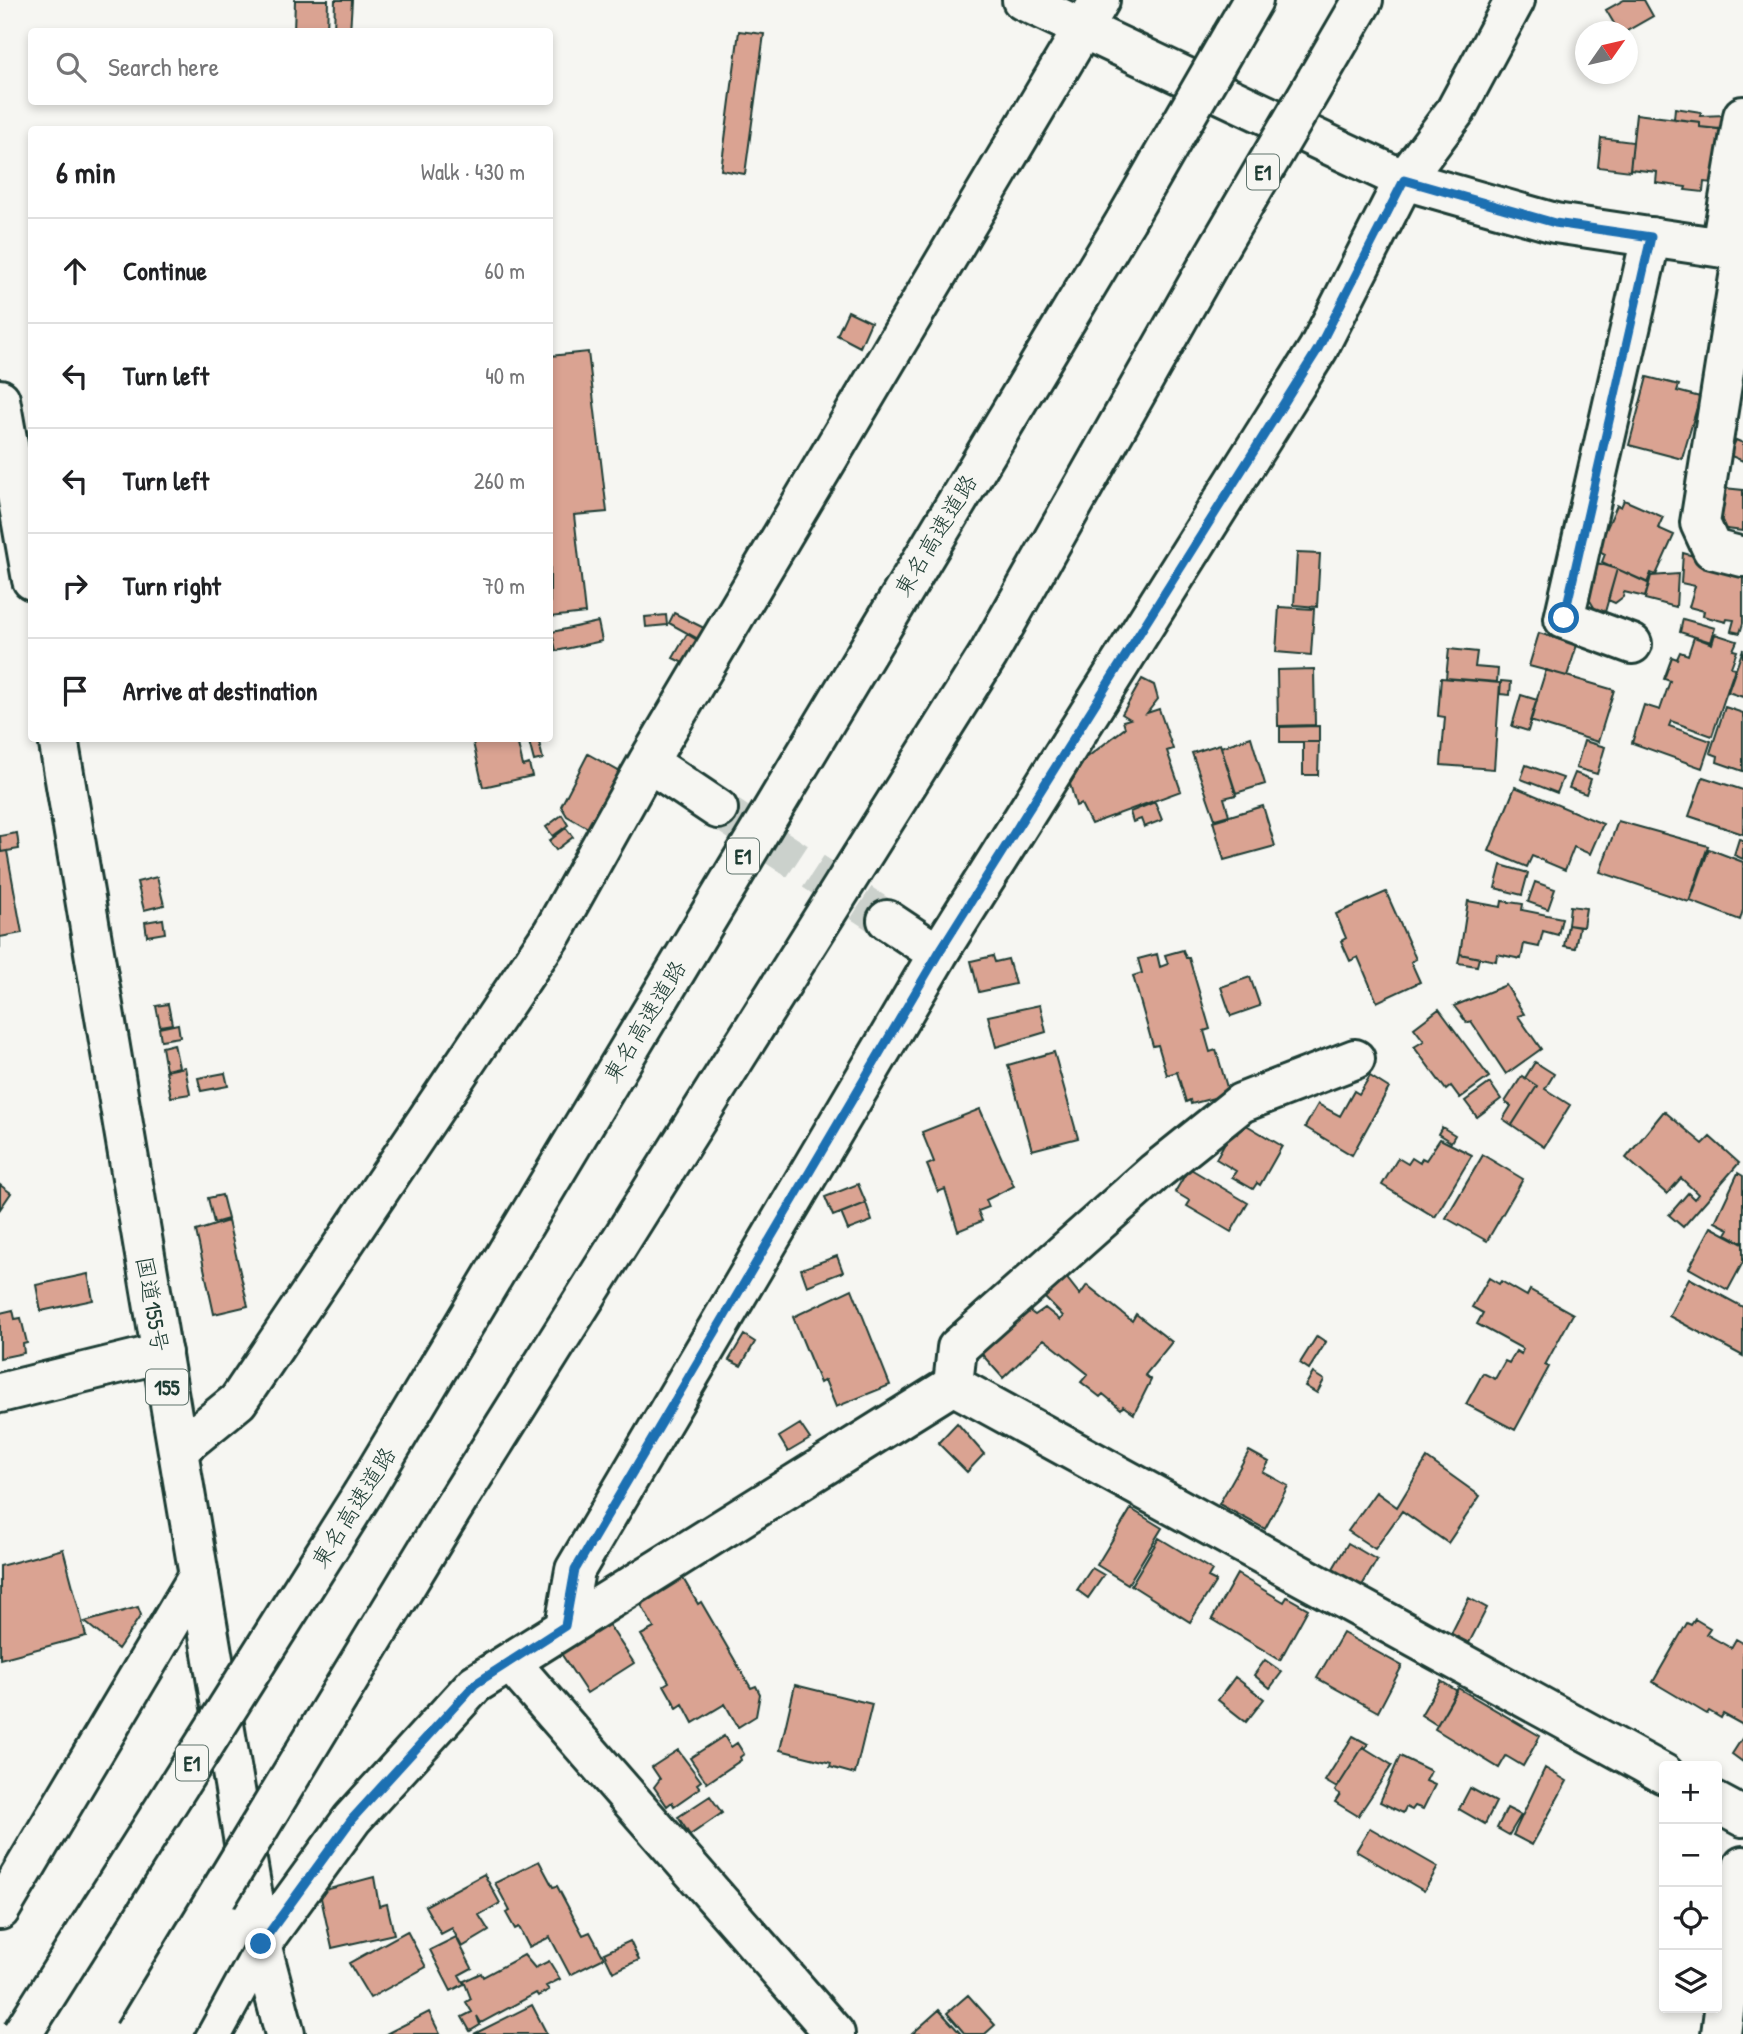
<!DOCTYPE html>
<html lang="en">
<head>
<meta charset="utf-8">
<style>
  body { margin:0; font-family:"Patrick Hand","Klee One",sans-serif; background:#f6f6f6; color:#202124 }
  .controls { position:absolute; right:21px; bottom:21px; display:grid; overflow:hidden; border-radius:7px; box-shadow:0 4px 10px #0003 }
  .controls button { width:63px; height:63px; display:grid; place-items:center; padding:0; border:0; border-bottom:2px solid #e0e0e0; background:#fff; color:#202124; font:35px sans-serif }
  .compass { position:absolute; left:1575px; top:21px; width:63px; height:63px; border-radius:50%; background:#fff; box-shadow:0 4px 10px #0003; rotate:56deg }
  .stop { position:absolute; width:21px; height:21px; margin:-16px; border:5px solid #1f6fb2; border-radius:50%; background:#fff }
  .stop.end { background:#1f6fb2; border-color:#fff; box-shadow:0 2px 7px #0008 }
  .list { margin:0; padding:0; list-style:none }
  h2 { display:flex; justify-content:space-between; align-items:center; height:91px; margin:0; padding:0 28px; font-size:30px }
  h2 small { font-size:23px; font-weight:400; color:#757577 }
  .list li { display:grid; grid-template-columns:46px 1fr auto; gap:21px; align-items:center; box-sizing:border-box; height:105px; padding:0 28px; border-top:2px solid #e0e0e0 }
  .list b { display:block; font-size:26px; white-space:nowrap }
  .list em { font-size:23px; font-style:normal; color:#757577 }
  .icon { flex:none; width:38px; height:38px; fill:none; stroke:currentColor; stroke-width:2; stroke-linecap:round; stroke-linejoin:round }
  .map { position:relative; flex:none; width:1743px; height:2034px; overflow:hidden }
  .search { position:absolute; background:#fff; box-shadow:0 4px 10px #0003; left:28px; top:28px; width:525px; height:77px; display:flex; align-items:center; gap:18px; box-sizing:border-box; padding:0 24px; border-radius:7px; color:#757577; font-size:26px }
  .panel { position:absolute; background:#fff; box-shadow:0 4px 10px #0003; left:28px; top:126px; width:525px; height:616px; border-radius:7px }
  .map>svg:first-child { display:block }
  .building { fill:#daa392; stroke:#1f3d34; stroke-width:2 }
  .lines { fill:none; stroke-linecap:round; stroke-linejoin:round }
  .street-tunnel { stroke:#cbd1cc; stroke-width:38; stroke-dasharray:38 19; stroke-linecap:butt }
  .street-casing { stroke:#1f3d34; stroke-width:44 }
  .secondary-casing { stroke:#1f3d34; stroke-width:44 }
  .highway-casing { stroke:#1f3d34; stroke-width:44 }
  .street { stroke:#f6f6f2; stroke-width:38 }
  .secondary { stroke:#f6f6f2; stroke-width:38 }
  .highway { stroke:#f6f6f2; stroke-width:38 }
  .highway-bridge-casing { stroke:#1f3d34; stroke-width:44; stroke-linecap:butt }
  .highway-bridge { stroke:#f6f6f2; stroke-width:38 }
  .route { stroke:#1f6fb2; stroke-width:9 }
  .labels { text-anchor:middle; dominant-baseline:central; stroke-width:5; stroke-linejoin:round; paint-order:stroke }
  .shield { fill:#f6f6f2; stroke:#60746d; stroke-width:2 }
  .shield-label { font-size:21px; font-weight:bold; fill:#1f3d34 }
  .street-label { font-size:23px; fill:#1f3d34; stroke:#f6f6f2 }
</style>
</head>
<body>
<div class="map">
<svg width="1743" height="2034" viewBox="0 0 1743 2034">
  <rect width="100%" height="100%" fill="#f6f6f2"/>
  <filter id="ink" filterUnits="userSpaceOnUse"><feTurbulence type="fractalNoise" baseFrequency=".0143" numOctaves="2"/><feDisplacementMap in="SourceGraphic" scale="14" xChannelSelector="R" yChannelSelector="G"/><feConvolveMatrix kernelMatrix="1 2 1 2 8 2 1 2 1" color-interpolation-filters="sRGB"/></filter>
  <g filter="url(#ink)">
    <!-- building -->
    <path class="building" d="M295 0H328L327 32H294Z
      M335 0H352L350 32H334Z
      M1624 0H1644L1653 16 1625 32H1619L1606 10Z
      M739 31 764 34 745 174 721 170Z
      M1675 108 1701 112 1700 116 1725 115 1724 130 1700 127V122L1674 119Z
      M1636 114 1700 122V127L1729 130 1722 184 1704 182 1703 192 1685 190 1686 187 1656 183 1657 172 1630 169Z
      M1601 138 1633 142 1630 171 1598 167Z
      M848 311 871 322 860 347 837 335Z
      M588 352 607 512 574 515 585 613 550 617V356Z
      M1647 377 1679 385 1677 391 1700 397 1682 459 1629 445Z
      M1736 440 1743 443V461L1729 455Z
      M1724 488 1743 490V531L1719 528Z
      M1624 500 1663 517 1658 528 1674 535 1656 575 1651 573 1647 583 1602 562 1605 554 1597 550 1617 505 1621 507Z
      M1297 553 1320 554 1317 607 1294 605Z
      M1683 553 1743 570V623L1740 633 1731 631 1734 620 1727 619 1726 622 1703 616 1704 611 1689 607 1695 586 1681 583Z
      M1594 562 1617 569 1605 612 1595 609 1586 594Z
      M1617 569 1649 583 1645 597 1624 592 1623 597 1615 603 1608 600Z
      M1678 574 1676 607 1645 599 1651 576Z
      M1279 607 1314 609 1311 655 1276 652Z
      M674 613 704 628 698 639 669 623Z
      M666 615 667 625 646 627 645 617Z
      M1683 619 1715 628 1711 642 1680 632Z
      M598 622 602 641 556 651 552 632Z
      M1539 633 1577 645 1567 676 1529 666Z
      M687 634 697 640 683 663 673 658Z
      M1715 634 1737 641 1733 650 1737 651 1731 667 1735 668 1712 736 1671 721 1669 726 1711 741 1702 768 1632 743 1644 705 1660 710 1670 681 1664 679 1672 657 1677 659 1680 652 1688 655 1694 637 1712 644Z
      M1449 649 1477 652 1475 667 1498 669 1497 682 1446 678Z
      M1743 649V697L1728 692Z
      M1314 669 1315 725 1278 726 1277 670Z
      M1546 670 1614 690 1598 742 1530 721Z
      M1441 678 1500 683 1494 769 1441 765 1445 717 1438 716Z
      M1142 679 1154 685 1158 699 1147 713 1159 709 1173 749 1167 751 1181 791 1091 824 1081 804 1076 806 1070 784 1085 759 1125 728 1123 721 1130 719 1122 714Z
      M1501 681 1511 682 1510 695 1500 694Z
      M1521 695 1537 700 1528 731 1512 726Z
      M1725 707 1743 713V771L1717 762 1718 756 1710 753Z
      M1319 726V742H1280V727Z
      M1251 737 1265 784 1236 793 1221 747Z
      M472 738H522L517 740 523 766 529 764 532 776 483 787Z
      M528 738H538L543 759 534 761Z
      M1584 741 1605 747 1597 774 1576 768Z
      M1303 742H1319L1318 775H1303Z
      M1220 744 1236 795 1224 798 1229 815 1215 819 1192 753Z
      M588 754 620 772 590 829 567 816 561 806Z
      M1526 765 1563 778 1557 793 1521 779Z
      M1575 773 1591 779 1586 794 1569 788Z
      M1703 777 1743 790V834L1689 816Z
      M1515 787 1603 824 1590 854 1574 847 1565 870 1532 856 1527 867 1489 851Z
      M1155 802 1162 820 1144 827 1141 819 1133 822 1130 812Z
      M1263 806 1275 846 1224 860 1213 821Z
      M562 815 568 825 553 836 546 827Z
      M1618 821 1708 846 1689 902 1600 872Z
      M566 828 573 837 556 850 549 841Z
      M17 833 19 849 1 852 0 836Z
      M1739 839 1743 840V859L1734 855Z
      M1709 849 1743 862V910L1740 920 1690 901Z
      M7 851 22 933 0 937V948V852Z
      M1501 865 1528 873 1522 895 1495 888Z
      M157 877 164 905 144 910 137 882Z
      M1535 882 1555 889 1548 909 1528 902Z
      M1386 892 1416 959 1411 962 1420 982 1377 1002 1358 957 1350 961 1341 941 1346 938 1336 914Z
      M1468 901 1501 907 1502 901 1523 904 1522 910 1562 918 1558 935 1543 931 1539 947 1524 944 1521 959 1497 954 1496 961 1460 954Z
      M1570 906 1586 908 1583 927 1568 925Z
      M163 919 165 933 147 936 145 922Z
      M1568 925 1579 927 1575 948 1564 946Z
      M1183 950 1186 958H1189L1210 1029 1204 1031 1210 1052 1216 1050 1229 1094 1191 1104 1190 1100 1186 1102 1177 1072 1167 1075 1158 1045 1153 1046 1133 976 1142 973 1138 959 1157 954 1160 967 1168 964 1165 955Z
      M1460 954 1479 958 1477 966 1458 963Z
      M993 956 995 962 1008 959 1015 984 979 992 971 961Z
      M1250 977 1260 1006 1231 1016 1221 987Z
      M1506 985 1524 1014 1518 1016 1541 1049 1506 1074 1471 1021 1467 1023 1454 1006Z
      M168 1004 172 1024 160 1026 156 1006Z
      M1040 1005 1046 1032 996 1047 988 1016Z
      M1439 1009 1489 1077 1460 1098 1451 1086 1446 1090 1414 1047 1424 1041 1414 1028Z
      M178 1024 180 1037 161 1040 159 1028Z
      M174 1044 179 1067 166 1070 162 1047Z
      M1054 1052 1078 1138 1032 1150 1008 1065Z
      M1535 1062 1554 1074 1545 1089 1570 1105 1544 1147 1512 1125 1537 1086 1525 1078Z
      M185 1067 190 1094 171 1097 166 1071Z
      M225 1073 228 1086 201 1091 198 1078Z
      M1370 1076 1389 1088 1352 1155 1305 1127 1318 1104 1340 1116 1354 1091 1359 1094Z
      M1522 1076 1537 1086 1512 1125 1503 1119 1511 1106 1505 1102Z
      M1490 1083 1501 1099 1477 1117 1465 1101Z
      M980 1109 1014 1186 986 1200 989 1207 978 1211 982 1221 958 1231 945 1189 938 1192 927 1165 934 1162 922 1132Z
      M1664 1111 1703 1144 1710 1137 1739 1163 1683 1227 1669 1215 1688 1193 1694 1199 1698 1194 1681 1178 1667 1194 1626 1158Z
      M1243 1123 1282 1146 1260 1185 1257 1183 1253 1189 1232 1177 1236 1171 1216 1159 1231 1131 1237 1134Z
      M1442 1127 1455 1135 1451 1142 1438 1134Z
      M1440 1139 1472 1155 1435 1217 1382 1185 1398 1158 1408 1164 1412 1158 1420 1163 1422 1158 1426 1160Z
      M1483 1155 1523 1179 1487 1241 1446 1218Z
      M1189 1168 1248 1203 1231 1232 1187 1206 1190 1201 1175 1192Z
      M1738 1173 1743 1176V1243L1726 1234 1729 1229 1715 1222Z
      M858 1184 866 1203 833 1216 825 1197Z
      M0 1185 11 1193 0 1209Z
      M222 1195 228 1219 214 1223 208 1198Z
      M866 1203 872 1221 848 1230 841 1213Z
      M228 1221 248 1306 214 1314 196 1231Z
      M1711 1227 1743 1244V1262L1728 1290 1689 1268Z
      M837 1256 843 1272 807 1286 801 1269Z
      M1062 1272 1080 1295 1087 1285 1132 1321 1136 1314 1172 1342 1145 1375 1151 1380 1134 1414 1123 1406 1121 1409 1103 1394 1100 1397 1081 1382 1088 1374 1044 1339 1003 1378 978 1350 1024 1307 1035 1315 1045 1308 1060 1320 1063 1316 1041 1294Z
      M88 1274 93 1300 41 1311 36 1285Z
      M1489 1278 1499 1284 1501 1281 1527 1296 1530 1290 1573 1314 1545 1365 1549 1367 1515 1430 1466 1404 1483 1373 1495 1379 1505 1361 1509 1363 1516 1351 1521 1354 1523 1349 1477 1324 1483 1313 1472 1307Z
      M1689 1278 1743 1307V1356L1669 1316Z
      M852 1289 890 1385 836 1407 825 1380 820 1383 793 1317Z
      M13 1310 15 1319 21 1318 27 1343 23 1344 24 1353 0 1358V1313Z
      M744 1335 755 1342 741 1366 729 1360Z
      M1317 1336 1326 1342 1309 1369 1300 1363Z
      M1313 1373 1324 1380 1317 1393 1305 1386Z
      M957 1423 984 1454 967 1472 938 1443Z
      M800 1424 810 1439 788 1452 779 1437Z
      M1249 1451 1269 1462 1263 1472 1288 1486 1265 1529 1219 1504Z
      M1427 1458 1480 1496 1448 1543 1402 1511 1375 1549 1348 1531 1376 1492 1397 1507Z
      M1131 1509 1162 1528 1128 1584 1097 1565Z
      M1159 1538 1212 1570 1208 1577 1216 1581 1190 1622 1131 1585Z
      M1348 1543 1377 1560 1360 1589 1331 1572Z
      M63 1549 86 1636 0 1659V1566Z
      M1092 1568 1104 1575 1088 1598 1077 1590Z
      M1237 1574 1284 1602 1287 1597 1308 1609 1280 1660 1212 1619Z
      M681 1575 698 1604 701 1602 751 1688 756 1686 760 1694 756 1716 738 1727 725 1704 693 1723 683 1704 677 1708 664 1685 669 1682 641 1635 654 1628 638 1599Z
      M1469 1598 1487 1608 1469 1643 1451 1634Z
      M138 1607 141 1615 118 1649 85 1622Z
      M1695 1619 1710 1628 1706 1634 1731 1648 1736 1639 1743 1643V1725L1723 1714 1721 1718 1709 1711 1707 1714 1653 1682 1687 1623 1691 1625Z
      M607 1622 634 1663 587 1693 560 1652Z
      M1343 1633 1402 1666 1378 1712 1317 1678Z
      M1265 1660 1282 1672 1270 1688 1254 1675Z
      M1235 1677 1264 1699 1246 1722 1218 1700Z
      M1441 1681 1457 1691 1437 1725 1421 1715Z
      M795 1685 872 1704 855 1774 830 1767 831 1763 780 1750Z
      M1458 1688 1540 1736 1523 1766 1506 1756 1499 1768 1435 1729Z
      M724 1736 731 1747 737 1743 744 1754 740 1757 741 1760 707 1783 690 1758Z
      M1353 1736 1368 1744 1365 1748 1363 1747 1337 1788 1325 1781Z
      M1743 1737V1762L1732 1754Z
      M1363 1747 1392 1765 1358 1816 1335 1802 1340 1794 1335 1791Z
      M678 1750 701 1781 697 1784 700 1788 674 1806 672 1802 667 1806 654 1787 660 1779 652 1767Z
      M1400 1756 1431 1771 1426 1781 1435 1785 1423 1809 1415 1806 1412 1810 1406 1807 1403 1813 1380 1802Z
      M1545 1768 1567 1781 1532 1845 1513 1835Z
      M1470 1788 1496 1802 1485 1824 1459 1809Z
      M710 1796 722 1813 690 1835 678 1817Z
      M1507 1808 1521 1815 1509 1835 1497 1828Z
      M1370 1828 1438 1867 1424 1891 1356 1851Z
      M539 1861 553 1887 557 1886 583 1935 590 1932 604 1958 570 1975 550 1937 529 1947 519 1927 515 1929 506 1913 510 1911 495 1883Z
      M484 1874 500 1903 479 1915 489 1931 462 1947 452 1928 441 1934 425 1906Z
      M374 1877 379 1906 387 1904 394 1934 332 1948 321 1898 325 1890Z
      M407 1931 426 1967 370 1998 349 1963Z
      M456 1937 472 1968 459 1975 464 1984 451 1991 430 1950Z
      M630 1941 639 1960 613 1972 604 1953Z
      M524 1955 535 1968 549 1961 560 1979 546 1986 549 1990 538 1996 536 1993 481 2023 477 2016 480 2025 470 2031 462 2017 472 2012 466 2002 471 1999 464 1981 481 1973 483 1977Z
      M968 1995 995 2025 985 2034H965L947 2013Z
      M532 2005 547 2034H474Z
      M939 2010 961 2034H912Z
      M429 2012 440 2034H386Z"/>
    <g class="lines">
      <!-- street-tunnel -->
      <path class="street-tunnel" d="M718 809 887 920"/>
      <!-- street casing -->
      <g class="street-casing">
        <path id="street" d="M1721 247 1743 116
          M1743 252 1700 523 1712 549 1743 557
          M1632 644 1564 619 1651 237
          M648 762 718 809
          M887 920 938 954
          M953 1385 1664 1774
          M0 1393 162 1353
          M178 1450 238 1401 553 932 648 762 1100 0
          M565 1626 575 1570 938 954 1318 349 1404 180 1456 110 1515 0
          M1717 1803 1743 1817
          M0 1910 199 1575
          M212 2034 261 1944 352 1819 475 1684 510 1662
          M835 2034 510 1662 953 1385 957 1348 1155 1172 1241 1103 1355 1059
          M1721 2034 1743 1866"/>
      </g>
      <!-- secondary casing -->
      <g class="secondary-casing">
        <path id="secondary" d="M1022 0 1404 180 1555 223 1743 251"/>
      </g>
      <!-- highway casing -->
      <g class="highway-casing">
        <path id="highway" d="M1232 36 1253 0
          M1317 79 1363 0
          M0 399 32 580
          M58 738 261 1944 285 2034
          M363 1493 1126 220
          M448 1516 988 655 1209 264"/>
      </g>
      <!-- street -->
      <use href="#street" class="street"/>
      <!-- secondary -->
      <use href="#secondary" class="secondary"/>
      <!-- highway -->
      <use href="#highway" class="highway"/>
      <!-- highway-bridge casing -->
      <g class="highway-bridge-casing">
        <path id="highway-bridge" d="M1126 220 1232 36
          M1209 264 1317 79
          M22 2034 363 1493
          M134 2034 448 1516
          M171 2034 230 1926"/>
      </g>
      <!-- highway-bridge -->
      <use href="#highway-bridge" class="highway-bridge"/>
    </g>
  </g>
  <g class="lines" filter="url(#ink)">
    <!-- route -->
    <path class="route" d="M261 1944 352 1819 475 1684 565 1626 575 1570 938 954 1318 349 1404 180 1555 223 1651 237 1564 618"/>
  </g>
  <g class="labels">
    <!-- shield labels -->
    <g class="shield">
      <rect x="1247" y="154.5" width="32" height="35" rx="5"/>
      <rect x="727" y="838.5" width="32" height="35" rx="5"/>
      <rect x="146" y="1369.5" width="42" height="35" rx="5"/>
      <rect x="176" y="1745.5" width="32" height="35" rx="5"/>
    </g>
    <g class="shield-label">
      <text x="1263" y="172">E1</text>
      <text x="743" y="856">E1</text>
      <text x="167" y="1387">155</text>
      <text x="192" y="1763">E1</text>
    </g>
    <!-- street labels -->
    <g class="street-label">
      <text transform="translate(935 535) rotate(-59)">東名高速道路</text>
      <text transform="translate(644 1021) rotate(-59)">東名高速道路</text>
      <text transform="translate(153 1304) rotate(80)">国道155号</text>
      <text transform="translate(353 1507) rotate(-58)">東名高速道路</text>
    </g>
  </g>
</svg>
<div class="controls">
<button>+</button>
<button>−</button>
<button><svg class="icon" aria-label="locate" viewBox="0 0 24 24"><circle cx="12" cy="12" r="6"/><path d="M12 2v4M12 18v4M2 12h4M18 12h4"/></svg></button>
<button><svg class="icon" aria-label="layers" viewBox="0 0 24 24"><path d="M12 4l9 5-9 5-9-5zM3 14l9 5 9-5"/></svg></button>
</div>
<svg class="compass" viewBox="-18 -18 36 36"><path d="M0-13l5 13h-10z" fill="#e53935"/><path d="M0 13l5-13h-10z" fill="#757577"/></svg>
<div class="stop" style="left:1564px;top:618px"></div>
<div class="stop end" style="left:261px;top:1944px"></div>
<div class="search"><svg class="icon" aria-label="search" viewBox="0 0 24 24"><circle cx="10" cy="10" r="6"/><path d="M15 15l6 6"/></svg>Search here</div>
<section class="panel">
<h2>6 min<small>Walk · 430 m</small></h2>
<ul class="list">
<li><svg class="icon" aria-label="ahead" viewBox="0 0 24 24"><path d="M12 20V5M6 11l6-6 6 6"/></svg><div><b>Continue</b></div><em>60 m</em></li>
<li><svg class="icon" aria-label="left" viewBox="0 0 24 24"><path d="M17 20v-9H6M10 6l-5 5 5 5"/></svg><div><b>Turn left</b></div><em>40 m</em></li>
<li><svg class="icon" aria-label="left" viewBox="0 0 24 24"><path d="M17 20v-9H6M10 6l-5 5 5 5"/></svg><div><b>Turn left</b></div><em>260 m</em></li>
<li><svg class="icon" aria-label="right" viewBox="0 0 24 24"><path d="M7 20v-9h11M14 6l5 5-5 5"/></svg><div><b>Turn right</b></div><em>70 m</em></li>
<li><svg class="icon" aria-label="arrive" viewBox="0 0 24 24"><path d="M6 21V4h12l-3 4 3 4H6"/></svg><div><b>Arrive at destination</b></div></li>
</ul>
</section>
</div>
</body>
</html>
